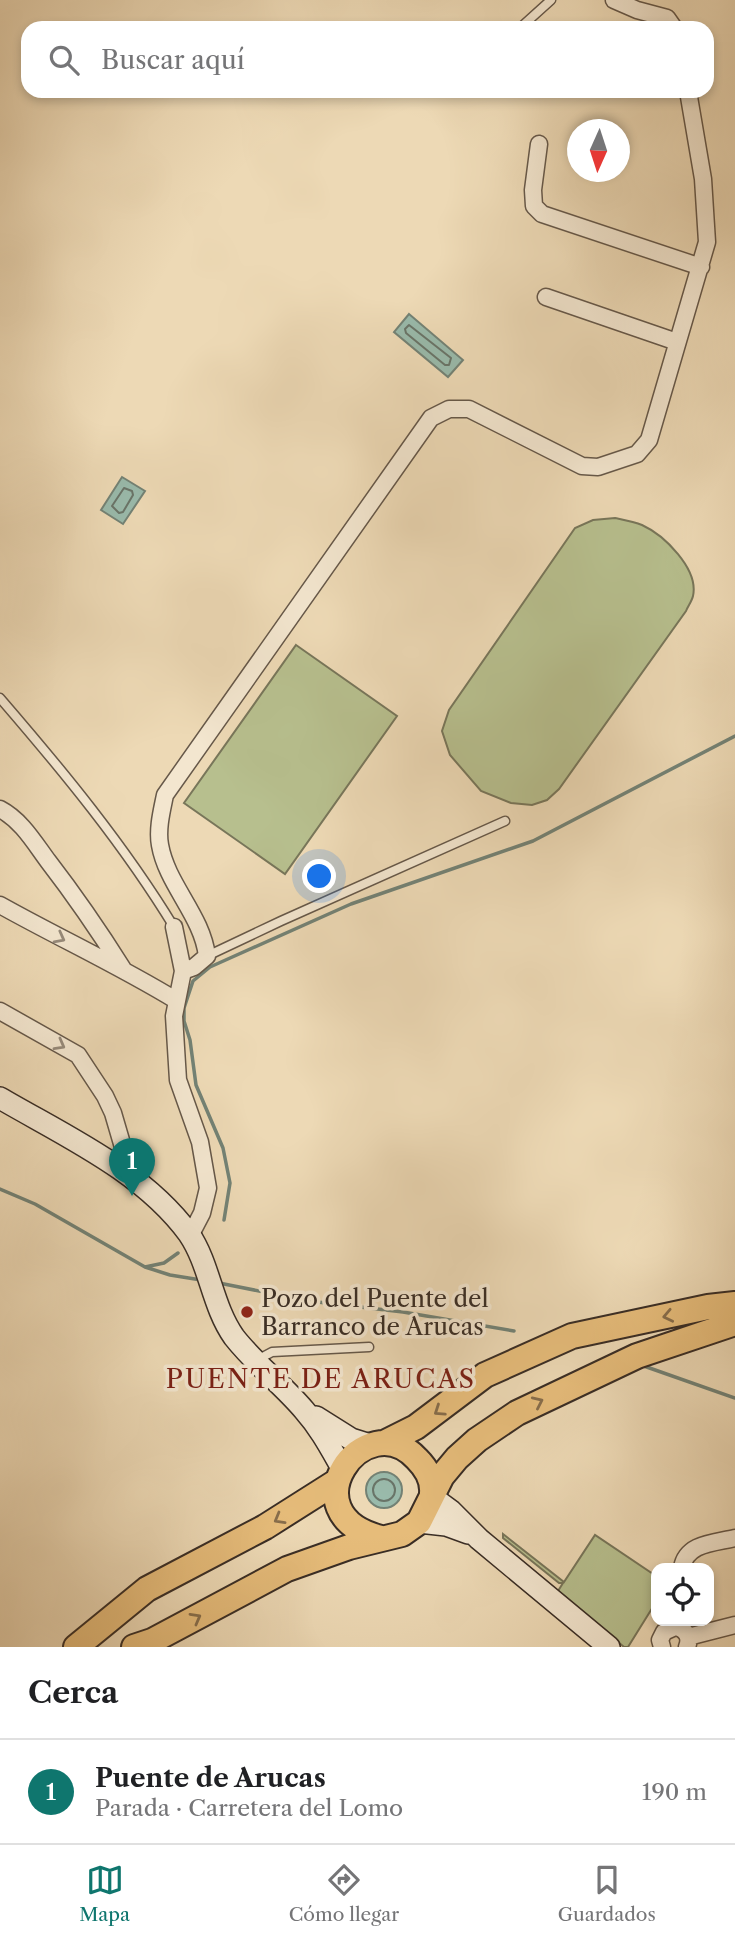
<!DOCTYPE html>
<html lang="es">
<head>
<meta charset="utf-8">
<style>
  body { margin:0; font-family:"Libre Caslon Text",serif; background:#f6f6f6; color:#202124 }
  .controls { position:absolute; right:21px; bottom:21px; display:grid; overflow:hidden; border-radius:14px; box-shadow:0 4px 10px #0003 }
  .controls button { width:63px; height:63px; display:grid; place-items:center; padding:0; border:0; border-bottom:2px solid #e0e0e0; background:#fff; color:#202124; font:35px sans-serif }
  .compass { position:absolute; left:567px; top:119px; width:63px; height:63px; border-radius:50%; background:#fff; box-shadow:0 4px 10px #0003; rotate:183deg }
  .you { position:absolute; left:320px; top:877px; width:24px; height:24px; margin:-18px; border:5px solid #fff; border-radius:50%; background:#1a73e8; box-shadow:0 0 0 10px #1a73e833 }
  .badge { display:grid; place-items:center; width:46px; height:46px; border-radius:50%; background:#0f766e; color:#fff; font-size:23px; font-weight:700 }
  .pin { position:absolute; translate:-50% -58px; filter:drop-shadow(0 2px 4px #0008) }
  .pin::after { content:''; position:absolute; top:37px; width:24px; height:21px; background:inherit; clip-path:polygon(0 0,100% 0,50% 100%) }
  .list { margin:0; padding:0; list-style:none }
  h2 { display:flex; justify-content:space-between; align-items:center; height:91px; margin:0; padding:0 28px; font-size:30px }
  h2 small { font-size:23px; font-weight:400; color:#757577 }
  .list li { display:grid; grid-template-columns:46px 1fr auto; gap:21px; align-items:center; box-sizing:border-box; height:105px; padding:0 28px; border-top:2px solid #e0e0e0 }
  .list b { display:block; font-size:26px; white-space:nowrap }
  .list p { margin:0; font-size:23px; white-space:nowrap; color:#757577 }
  .list em { font-size:23px; font-style:normal; color:#757577 }
  .icon { flex:none; width:38px; height:38px; fill:none; stroke:currentColor; stroke-width:2; stroke-linecap:round; stroke-linejoin:round }
  .map { position:relative; flex:none; width:735px; height:1647px; overflow:hidden }
  .search { position:absolute; background:#fff; box-shadow:0 4px 10px #0003; left:21px; right:21px; top:21px; height:77px; display:flex; align-items:center; gap:18px; box-sizing:border-box; padding:0 24px; border-radius:21px; color:#757577; font-size:26px }
  .sheet { height:196px; background:#fff }
  nav { display:flex; justify-content:space-around; align-items:center; box-sizing:border-box; height:98px; border-top:2px solid #e0e0e0; background:#fff; font-size:19px; color:#757577 }
  nav a { display:grid; justify-items:center; gap:4px }
  nav .on { color:#0f766e }
  .map>svg:first-child { display:block }
  .green { fill:#b7bf8e; stroke:#78765a; stroke-width:2 }
  .water { fill:#99baab; stroke:#738275; stroke-width:2 }
  .lines { fill:none; stroke-linecap:round; stroke-linejoin:round }
  .shore { stroke:#697468; stroke-width:2 }
  .stream { stroke:#738275; stroke-width:3.5 }
  .service-casing { stroke:#665849; stroke-width:11 }
  .minor-casing { stroke:#665849; stroke-width:19 }
  .secondary-casing { stroke:#392d25; stroke-width:24 }
  .primary-casing { stroke:#392d25; stroke-width:28 }
  .service { stroke:#f3e6cf; stroke-width:8 }
  .minor { stroke:#f3e6cf; stroke-width:16 }
  .secondary { stroke:#f3e6cf; stroke-width:21 }
  .primary { stroke:#e6bc7a; stroke-width:24 }
  .oneway { stroke:#968a7a }
  .oneway2 { stroke:#876d4b }
  .poi-dot { fill:#8f2418; stroke:#f3e6cf; stroke-width:2.5 }
  .labels { text-anchor:middle; dominant-baseline:central; stroke-width:7; stroke-linejoin:round; paint-order:stroke }
  .poi-label { font-size:24px; fill:#392d25; stroke:#f3e6cf; text-anchor:start }
  .neighbourhood-label { font-size:26px; letter-spacing:2px; fill:#7a1f14; stroke:#f3e6cf }
</style>
</head>
<body>
<div class="map">
<svg width="735" height="1647" viewBox="0 0 735 1647">
  <rect width="100%" height="100%" fill="#edd9b5"/>
  <filter id="stains"><feTurbulence type="fractalNoise" baseFrequency=".00286" numOctaves="4"/><feColorMatrix values="0 0 0 0 .2 0 0 0 0 .09 0 0 0 0 .02 0 0 0 .5 -.17"/></filter>
  <radialGradient id="worn" r=".72"><stop offset=".6" stop-color="#630" stop-opacity="0"/><stop offset="1" stop-color="#630" stop-opacity=".3"/></radialGradient>
  <!-- green -->
  <path class="green" d="M615 518C624 520 634 522 642 525 664 535 699 569 693 596 692 601 688 606 686 611L559 789 547 800 532 805 511 803 481 791 450 755 442 731 449 710 575 528 593 520Z
    M296 645 397 716 285 874 184 803Z
    M503 1534 564 1582 595 1535 656 1576V1602L628 1647H624L558 1591 563 1583H559L503 1538Z"/>
  <!-- water -->
  <path class="water" d="M409 314 463 360 448 377 394 332Z
    M122 477 145 491 123 524 101 510Z
    M366 1490a18 18 0 1 1 36 0a18 18 0 1 1-36 0Z"/>
  <g class="lines">
    <!-- shore -->
    <path class="shore" d="M409 325 451 358 449 365H445L406 333 405 329Z
      M124 488 132 491 133 495 123 512 119 513 112 506Z
      M373 1490a11 11 0 1 1 22 0a11 11 0 1 1-22 0Z"/>
    <!-- stream -->
    <path class="stream" d="M0 1189 35 1204 145 1267 170 1275 201 1280
      M224 1220 230 1183 223 1148 196 1085 190 1040 184 1021V1008L193 981 210 967 351 904 533 841 735 736
      M145 1267 164 1263 178 1253
      M219 1283 309 1301 403 1312 514 1331
      M641 1365 735 1398"/>
    <!-- service casing -->
    <g class="service-casing">
      <path id="service" d="M520 28 551 0
        M0 698C63 771 124 845 174 927
        M207 956 281 921 505 821
        M257 1360 272 1352 369 1347"/>
    </g>
    <!-- minor casing -->
    <g class="minor-casing">
      <path id="minor" d="M614 0 637 10 667 18 674 28
        M539 144 533 190 534 206 542 214 701 267
        M546 297 677 342
        M0 809C21 820 34 842 48 861 75 896 99 931 123 969
        M0 905C59 938 120 966 177 1001
        M174 927 183 971 174 1016 178 1080 200 1142 208 1188 202 1213 190 1236
        M183 971 194 967 207 956C202 915 167 885 160 845 157 829 162 810 165 795L431 418 449 409H469L582 466 598 467 637 454 649 440 707 242 703 179 688 91
        M0 1011 78 1055 105 1096 113 1113 125 1154V1173
        M682 1568C686 1543 714 1543 735 1538
        M688 1637 735 1625
        M662 1647 660 1640 664 1632 675 1627C686 1629 691 1637 687 1647"/>
    </g>
    <!-- secondary casing -->
    <g class="secondary-casing">
      <path id="secondary" d="M0 1098C65 1136 143 1171 189 1234 210 1265 212 1306 234 1337 255 1364 282 1384 304 1410 320 1428 330 1447 342 1468
        M316 1417 351 1439 370 1445
        M432 1497 451 1511 479 1539 609 1647
        M419 1522 446 1525 468 1533"/>
    </g>
    <!-- primary casing -->
    <g class="primary-casing">
      <path id="primary" d="M384 1443 416 1427 485 1375 572 1336 708 1307 735 1304
        M381 1538C285 1514 365 1402 417 1459 426 1468 433 1480 432 1493
        M76 1647 147 1589 265 1527 336 1482
        M134 1647 152 1641 287 1569 349 1547 402 1534 419 1522 442 1476 457 1458 477 1440 517 1413 637 1356 735 1323"/>
    </g>
    <!-- service -->
    <use href="#service" class="service"/>
    <!-- minor -->
    <use href="#minor" class="minor"/>
    <!-- secondary -->
    <use href="#secondary" class="secondary"/>
    <!-- primary -->
    <use href="#primary" class="primary"/>
  </g>
  <!-- one-way arrows -->
  <defs><path id="oneway-chevron" d="M-2-3.5L2.5 0L-2 3.5" fill="none" stroke-width="1.6" stroke-linecap="round" stroke-linejoin="round" transform="scale(1.75)"/></defs>
  <g class="oneway">
    <use href="#oneway-chevron" transform="translate(60 938) rotate(28)"/>
    <use href="#oneway-chevron" transform="translate(60 1045) rotate(29)"/>
  </g>
  <g class="oneway2">
    <use href="#oneway-chevron" transform="translate(668 1316) rotate(168)"/>
    <use href="#oneway-chevron" transform="translate(538 1402) rotate(-25)"/>
    <use href="#oneway-chevron" transform="translate(439 1411) rotate(146)"/>
    <use href="#oneway-chevron" transform="translate(279 1519) rotate(150)"/>
    <use href="#oneway-chevron" transform="translate(196 1618) rotate(-29)"/>
  </g>
  <!-- markers -->
  <circle class="poi-dot" cx="247" cy="1312" r="7"/>
  <g class="labels">
    <!-- poi labels -->
    <g class="poi-label">
      <text x="261" y="1298">Pozo del Puente del<tspan x="261" dy="28">Barranco de Arucas</tspan></text>
    </g>
    <!-- neighbourhood labels -->
    <g class="neighbourhood-label">
      <text x="321" y="1379">PUENTE DE ARUCAS</text>
    </g>
  </g>
  <rect width="100%" height="100%" filter="url(#stains)"/>
  <rect width="100%" height="100%" fill="url(#worn)"/>
</svg>
<div class="controls">
<button><svg class="icon" aria-label="locate" viewBox="0 0 24 24"><circle cx="12" cy="12" r="6"/><path d="M12 2v4M12 18v4M2 12h4M18 12h4"/></svg></button>
</div>
<svg class="compass" viewBox="-18 -18 36 36"><path d="M0-13l5 13h-10z" fill="#e53935"/><path d="M0 13l5-13h-10z" fill="#757577"/></svg>
<div class="you"></div>
<div class="pin badge" style="left:132px;top:1196px">1</div>
<div class="search"><svg class="icon" aria-label="search" viewBox="0 0 24 24"><circle cx="10" cy="10" r="6"/><path d="M15 15l6 6"/></svg>Buscar aquí</div>
</div>
<section class="sheet">
<h2>Cerca<small></small></h2>
<ul class="list">
<li><span class="badge">1</span><div><b>Puente de Arucas</b><p>Parada · Carretera del Lomo</p></div><em>190 m</em></li>
</ul>
</section>
<nav>
<a class="on"><svg class="icon" aria-label="map" viewBox="0 0 24 24"><path d="M3 6l6-2 6 2 6-2v14l-6 2-6-2-6 2zM9 4v14M15 6v14"/></svg>Mapa</a>
<a><svg class="icon" aria-label="directions" viewBox="0 0 24 24"><path d="M12 3l9 9-9 9-9-9zM9 14v-3h6M13 9l2 2-2 2"/></svg>Cómo llegar</a>
<a><svg class="icon" aria-label="saved" viewBox="0 0 24 24"><path d="M7 4h10v16l-5-4-5 4z"/></svg>Guardados</a>
</nav>
</body>
</html>
